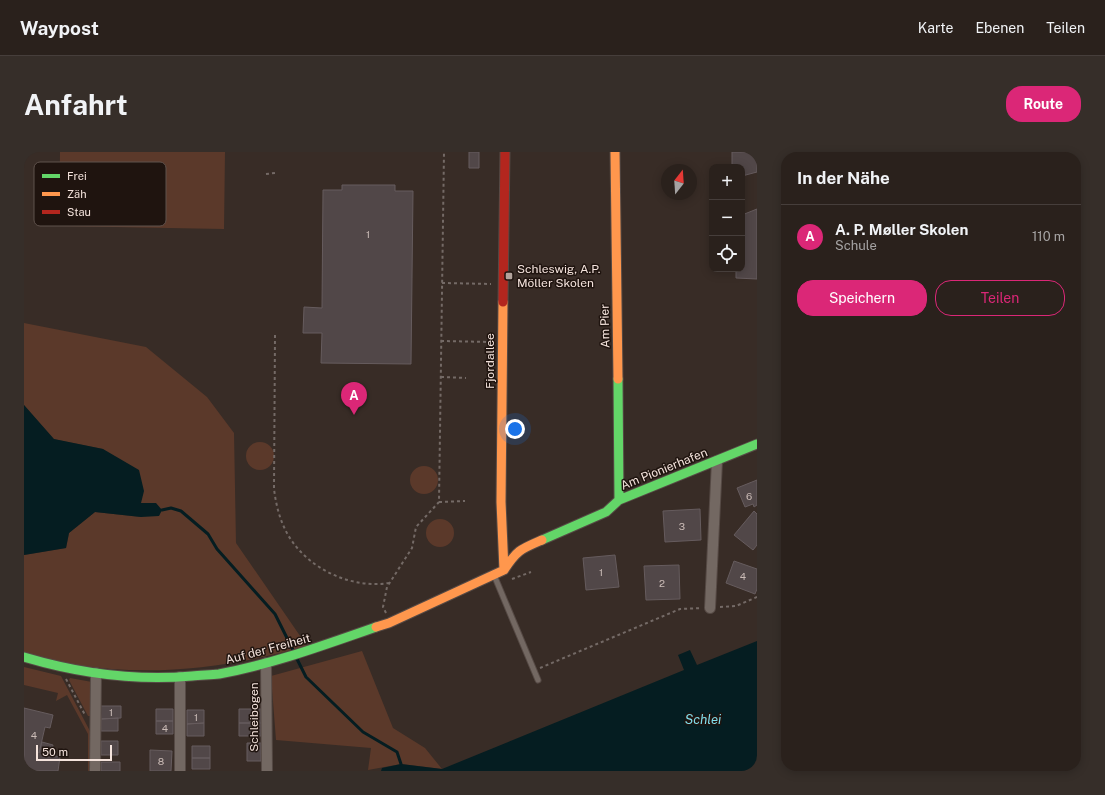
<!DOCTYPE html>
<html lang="de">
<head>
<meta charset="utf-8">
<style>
  body { margin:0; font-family:"Public Sans",sans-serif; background:#362e29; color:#f1f3f6 }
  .controls { position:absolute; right:12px; top:12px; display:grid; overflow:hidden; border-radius:8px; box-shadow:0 2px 10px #0003 }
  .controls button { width:36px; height:36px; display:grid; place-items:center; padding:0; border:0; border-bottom:1px solid #463e3b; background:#2a211c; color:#f1f3f6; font:20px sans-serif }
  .compass { position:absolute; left:637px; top:12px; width:36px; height:36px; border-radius:50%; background:#2a211c; box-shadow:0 2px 10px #0003; rotate:17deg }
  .scale { position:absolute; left:12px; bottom:10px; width:76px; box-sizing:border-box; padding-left:4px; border:2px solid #f4e3dc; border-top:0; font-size:11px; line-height:14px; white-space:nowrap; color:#f4e3dc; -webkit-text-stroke:3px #1f140f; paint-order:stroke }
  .you { position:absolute; left:491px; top:277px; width:14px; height:14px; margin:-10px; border:3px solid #fff; border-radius:50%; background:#1a73e8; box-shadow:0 0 0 6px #1a73e833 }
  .badge { display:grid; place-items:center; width:26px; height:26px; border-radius:50%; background:#db2777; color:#fff; font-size:13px; font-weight:700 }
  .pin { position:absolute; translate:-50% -33px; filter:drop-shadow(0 1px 2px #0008) }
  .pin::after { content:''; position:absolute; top:21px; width:14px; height:12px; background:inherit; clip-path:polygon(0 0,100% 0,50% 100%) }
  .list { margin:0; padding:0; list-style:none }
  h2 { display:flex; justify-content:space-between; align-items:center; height:52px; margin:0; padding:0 16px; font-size:17px }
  h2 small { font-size:13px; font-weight:400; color:#a5a3a3 }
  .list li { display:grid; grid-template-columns:26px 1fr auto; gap:12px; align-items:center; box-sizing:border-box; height:64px; padding:0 16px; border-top:1px solid #463e3b }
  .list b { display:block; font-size:15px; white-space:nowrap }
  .list p { margin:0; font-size:13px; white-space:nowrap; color:#a5a3a3 }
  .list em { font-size:13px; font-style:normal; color:#a5a3a3 }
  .actions { display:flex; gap:8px; padding:12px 16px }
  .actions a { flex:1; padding:9px 0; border:1px solid #db2777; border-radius:16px; text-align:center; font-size:14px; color:#db2777 }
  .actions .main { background:#db2777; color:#fff }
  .icon { flex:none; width:22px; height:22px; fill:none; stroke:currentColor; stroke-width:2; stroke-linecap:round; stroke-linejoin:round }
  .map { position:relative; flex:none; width:733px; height:619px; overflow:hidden; border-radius:16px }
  header { display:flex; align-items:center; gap:24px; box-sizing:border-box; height:56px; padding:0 20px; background:#2a211c; border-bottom:1px solid #463e3b }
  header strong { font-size:19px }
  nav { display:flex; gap:22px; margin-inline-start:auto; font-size:14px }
  .intro { display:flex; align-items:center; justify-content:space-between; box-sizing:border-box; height:96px; padding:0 24px }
  h1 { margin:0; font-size:28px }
  .button { padding:10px 18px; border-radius:16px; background:#db2777; color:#fff; font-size:14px; font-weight:700 }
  main { display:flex; gap:24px; padding:0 24px }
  aside { flex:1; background:#2a211c; border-radius:16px; box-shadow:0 2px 10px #0003 }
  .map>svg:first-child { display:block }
  .green { fill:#5b392a }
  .water { fill:#051d21 }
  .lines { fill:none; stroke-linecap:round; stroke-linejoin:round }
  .stream { stroke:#051d21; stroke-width:3 }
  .building { fill:#514748; stroke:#665c5e }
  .lane-casing { stroke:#564a45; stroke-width:7 }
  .street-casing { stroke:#564a45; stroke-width:12 }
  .fast-casing { stroke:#564a45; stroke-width:11 }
  .slow-casing { stroke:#564a45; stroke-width:11 }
  .jam-casing { stroke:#564a45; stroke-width:11 }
  .path { stroke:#746a66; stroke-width:2; stroke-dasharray:3 3; stroke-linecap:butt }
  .lane { stroke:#736862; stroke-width:5 }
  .street { stroke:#736862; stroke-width:10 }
  .fast { stroke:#63d668; stroke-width:9 }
  .slow { stroke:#ff974d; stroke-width:9 }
  .jam { stroke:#b3261e; stroke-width:9 }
  .poi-dot { fill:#b2a39c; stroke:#1f140f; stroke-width:1.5 }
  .labels { text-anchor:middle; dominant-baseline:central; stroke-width:3; stroke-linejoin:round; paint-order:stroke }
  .number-label { font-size:10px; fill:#cbbcb7 }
  .poi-label { font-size:12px; fill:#f4e3dc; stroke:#1f140f; text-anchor:start }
  .street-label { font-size:12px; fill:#f4e3dc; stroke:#1f140f }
  .water-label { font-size:13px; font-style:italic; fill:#80ddeb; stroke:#1f140f }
  .key { fill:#1f140f; stroke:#5f524c; stroke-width:1 }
  .key-label { font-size:11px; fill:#f4e3dc }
</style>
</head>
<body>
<header>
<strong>Waypost</strong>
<nav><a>Karte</a><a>Ebenen</a><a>Teilen</a></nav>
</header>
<div class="intro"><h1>Anfahrt</h1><a class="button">Route</a></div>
<main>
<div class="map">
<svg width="733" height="619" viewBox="0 0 733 619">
  <rect width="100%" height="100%" fill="#382c26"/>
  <!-- green -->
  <path class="green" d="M36 0H201L200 77 35 74Z
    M0 171 122 195 183 245 210 281 212 391 283 494C204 516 132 525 51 513 34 511 17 505 0 501V403L42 396 45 381 71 360 117 365V351L79 297 29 287 0 253Z
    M222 304a14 14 0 1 1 28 0a14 14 0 1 1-28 0Z
    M386 328a14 14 0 1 1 28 0a14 14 0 1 1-28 0Z
    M402 381a14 14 0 1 1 28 0a14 14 0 1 1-28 0Z
    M338 499 369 576 401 596 418 617 377 612 344 618 347 596 252 588 247 524Z
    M0 515 37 524 67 581V619H64V582L43 543 32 549 34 541 0 533Z
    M46 526 68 530 67 564H64L45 528Z"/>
  <!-- water -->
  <path class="water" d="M0 253 30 287 79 297 115 318 120 339 117 351H132L138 358 135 364 117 365 71 360 45 381 42 396 0 403Z
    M733 489V619H357L358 616 377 612 418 617 660 518 654 503 666 498 673 513Z"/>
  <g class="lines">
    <!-- stream -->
    <path class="stream" d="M138 358 147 356 157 359 184 382 193 397 251 462 270 500
      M273 507 282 525 339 580 373 600 377 612"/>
  </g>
  <!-- building -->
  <path class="building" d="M445 0H455V16H445Z
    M708 0H733V20L718 24V15H708Z
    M318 33H371V39H389L387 212 297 211 298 181H279L280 155 298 156 299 38H318Z
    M733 57V127L712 126V117H718V63Z
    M733 328V353L730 355 729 352 721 355 713 336Z
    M676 357 677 388 641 390 639 359Z
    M730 359 733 362V393L729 398 710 383Z
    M591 403 595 435 562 438 559 406Z
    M710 409 733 417V437L731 442 702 431Z
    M655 413 656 447 622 448 620 414Z
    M76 554H97V566L77 567Z
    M0 556 29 563 26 576 21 575 15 601 18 590 29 593 27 603 36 605 34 619H0Z
    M132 557H149V569H132Z
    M215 557H237V571H215Z
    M163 558H180V571L163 572Z
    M94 566V579H77V567Z
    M132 569H149V582H132Z
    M180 571V584H163V572Z
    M215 571H237V584H215Z
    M77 589H94V603H77Z
    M223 591H237V609H223Z
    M168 594H186V606H168Z
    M126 598 148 599 147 619H126Z
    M168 606H186V617H168Z
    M77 610H96V619H77Z"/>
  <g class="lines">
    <!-- lane casing -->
    <g class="lane-casing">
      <path id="lane" d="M470 423 514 528"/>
    </g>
    <!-- street casing -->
    <g class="street-casing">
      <path id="street" d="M686 456 693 309
        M242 511 243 619
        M71 619 72 521
        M156 619V525"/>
    </g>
    <!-- fast casing -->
    <g class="fast-casing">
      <path id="fast" d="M594 227 595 348
        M518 388 582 360 595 348 733 292
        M0 505C54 521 112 529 168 524 177 523 186 523 195 522 249 512 300 493 352 475"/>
    </g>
    <!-- slow casing -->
    <g class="slow-casing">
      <path id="slow" d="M591 0 594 227
        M479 150 477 350 480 418
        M352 475 365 471 480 418C493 398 497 397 518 388"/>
    </g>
    <!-- jam casing -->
    <g class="jam-casing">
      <path id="jam" d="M479 150 481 0"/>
    </g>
    <!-- path -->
    <path class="path" d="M242 22 251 21
      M418 131 467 132
      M251 183 250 337C252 353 256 369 264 383 284 417 327 437 365 431
      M417 189 467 190
      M417 225 442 226
      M415 350 441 349
      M488 427 507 420
      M696 455 712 454 733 445
      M362 461 359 455 363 435 388 396 392 375 415 350 420 0
      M516 516 656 457 678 456
      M42 527 61 563"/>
    <!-- lane -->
    <use href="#lane" class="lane"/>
    <!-- street -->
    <use href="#street" class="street"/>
    <!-- fast -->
    <use href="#fast" class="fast"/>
    <!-- slow -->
    <use href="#slow" class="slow"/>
    <!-- jam -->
    <use href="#jam" class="jam"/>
  </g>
  <!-- markers -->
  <rect class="poi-dot" x="481" y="120" width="8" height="8" rx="2"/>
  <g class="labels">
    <!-- number labels -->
    <g class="number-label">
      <text x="344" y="82">1</text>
      <text x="725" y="344">6</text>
      <text x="658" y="374">3</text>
      <text x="577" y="420">1</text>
      <text x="719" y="424">4</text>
      <text x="638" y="431">2</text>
      <text x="87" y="560">1</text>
      <text x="172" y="565">1</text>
      <text x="141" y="576">4</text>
      <text x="10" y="583">4</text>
      <text x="137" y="609">8</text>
    </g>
    <!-- poi labels -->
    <g class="poi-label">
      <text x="493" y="117">Schleswig, A.P.<tspan x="493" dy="14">Möller Skolen</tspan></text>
    </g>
    <!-- street labels -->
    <g class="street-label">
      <text transform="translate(581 174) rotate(-91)">Am Pier</text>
      <text transform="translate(466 209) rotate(-90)">Fjordallee</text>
      <text transform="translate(640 317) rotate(-22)">Am Pionierhafen</text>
      <text transform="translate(244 497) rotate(-15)">Auf der Freiheit</text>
      <text transform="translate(230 565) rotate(-90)">Schleibogen</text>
    </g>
    <!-- water labels -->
    <g class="water-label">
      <text x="679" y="567">Schlei</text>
    </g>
  </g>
  <!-- legend -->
  <rect x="10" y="10" width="132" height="64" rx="6" class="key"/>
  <rect x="18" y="22" width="18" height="4" fill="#63d668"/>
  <rect x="18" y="40" width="18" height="4" fill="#ff974d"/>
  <rect x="18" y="58" width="18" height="4" fill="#b3261e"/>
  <g class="key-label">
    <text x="43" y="28">Frei</text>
    <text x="43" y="46">Zäh</text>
    <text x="43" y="64">Stau</text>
  </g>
</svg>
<div class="controls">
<button>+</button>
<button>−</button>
<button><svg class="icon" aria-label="locate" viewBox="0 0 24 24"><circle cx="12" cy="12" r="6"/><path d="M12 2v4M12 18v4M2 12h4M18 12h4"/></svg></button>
</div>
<svg class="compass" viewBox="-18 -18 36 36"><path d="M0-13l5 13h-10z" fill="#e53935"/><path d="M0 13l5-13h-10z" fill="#a5a3a3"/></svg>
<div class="scale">50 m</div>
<div class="you"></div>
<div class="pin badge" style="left:330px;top:263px">A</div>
</div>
<aside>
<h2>In der Nähe<small></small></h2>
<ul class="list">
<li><span class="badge">A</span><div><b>A. P. Møller Skolen</b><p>Schule</p></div><em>110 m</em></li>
</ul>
<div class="actions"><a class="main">Speichern</a><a>Teilen</a></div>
</aside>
</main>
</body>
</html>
